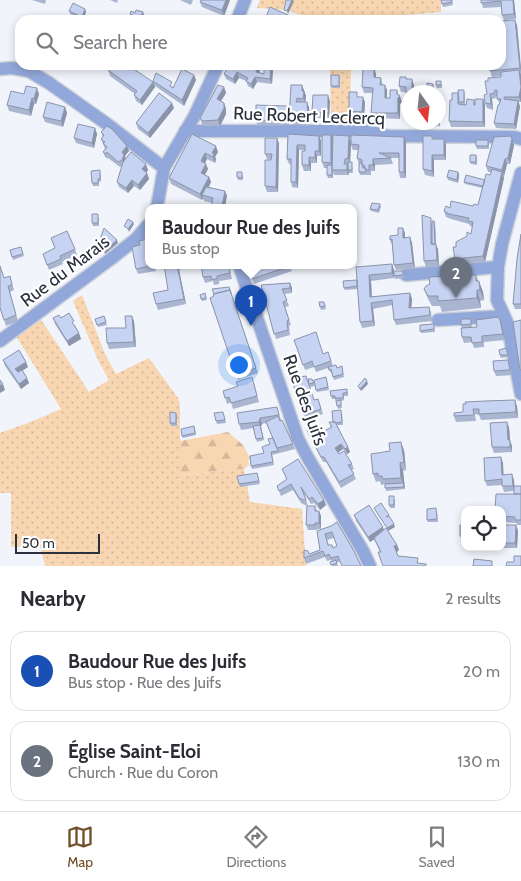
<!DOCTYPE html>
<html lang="en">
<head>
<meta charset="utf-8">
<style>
  body { margin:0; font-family:Cabin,sans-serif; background:#f7f7f7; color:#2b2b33 }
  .controls { position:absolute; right:15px; bottom:15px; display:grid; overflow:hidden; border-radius:10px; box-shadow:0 2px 8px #0003 }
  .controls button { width:45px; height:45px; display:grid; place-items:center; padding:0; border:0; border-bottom:1px solid #e1e1e2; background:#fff; color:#2b2b33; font:25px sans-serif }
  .compass { position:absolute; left:401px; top:85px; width:45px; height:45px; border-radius:50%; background:#fff; box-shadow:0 2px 8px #0003; rotate:165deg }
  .scale { position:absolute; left:15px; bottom:12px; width:85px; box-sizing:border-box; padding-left:5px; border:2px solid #2a303c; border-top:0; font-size:14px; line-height:18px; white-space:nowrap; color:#2a303c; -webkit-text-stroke:4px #fff; paint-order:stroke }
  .you { position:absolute; left:238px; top:364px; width:18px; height:18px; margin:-12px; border:4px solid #fff; border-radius:50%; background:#1a73e8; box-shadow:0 0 0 8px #1a73e833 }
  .badge { display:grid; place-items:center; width:32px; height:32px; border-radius:50%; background:#715027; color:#fff; font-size:16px; font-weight:700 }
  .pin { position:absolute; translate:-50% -41px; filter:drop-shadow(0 1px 2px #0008) }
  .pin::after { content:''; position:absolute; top:26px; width:18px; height:15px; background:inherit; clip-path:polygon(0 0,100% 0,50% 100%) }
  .popup { position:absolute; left:145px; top:204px; width:212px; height:65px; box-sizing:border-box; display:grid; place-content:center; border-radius:10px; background:#fff; filter:drop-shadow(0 1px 4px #0005); font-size:16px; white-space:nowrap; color:#7c7c81 }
  .popup b { font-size:19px; color:#2b2b33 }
  .popup::after { content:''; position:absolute; left:50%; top:100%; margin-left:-10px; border:10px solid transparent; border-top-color:#fff }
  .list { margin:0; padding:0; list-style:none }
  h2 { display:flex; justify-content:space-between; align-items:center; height:65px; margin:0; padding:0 20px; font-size:21px }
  h2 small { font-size:16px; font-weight:400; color:#7c7c81 }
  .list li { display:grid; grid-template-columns:32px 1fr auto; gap:15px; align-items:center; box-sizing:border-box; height:80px; margin:0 10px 10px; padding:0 10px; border:1px solid #e1e1e2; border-radius:15px }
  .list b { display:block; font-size:19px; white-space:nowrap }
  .list p { margin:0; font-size:16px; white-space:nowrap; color:#7c7c81 }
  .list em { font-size:16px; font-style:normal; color:#7c7c81 }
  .icon { flex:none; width:28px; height:28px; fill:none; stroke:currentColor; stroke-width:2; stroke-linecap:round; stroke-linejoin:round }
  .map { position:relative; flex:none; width:521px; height:566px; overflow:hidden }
  .search { position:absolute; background:#fff; box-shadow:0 2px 8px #0003; left:15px; right:15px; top:15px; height:55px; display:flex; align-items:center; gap:12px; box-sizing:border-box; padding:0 18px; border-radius:15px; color:#7c7c81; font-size:19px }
  .sheet { height:245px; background:#fff }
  nav { display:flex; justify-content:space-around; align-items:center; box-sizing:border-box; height:70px; border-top:1px solid #e1e1e2; background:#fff; font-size:14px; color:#7c7c81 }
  nav a { display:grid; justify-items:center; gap:2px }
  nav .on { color:#715027 }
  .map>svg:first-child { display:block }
  .grass { fill:url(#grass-dots) }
  .forest { fill:url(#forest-firs) }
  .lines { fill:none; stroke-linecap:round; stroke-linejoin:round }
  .minor-casing { stroke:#cdd1d9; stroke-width:15 }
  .minor { stroke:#93a8da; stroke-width:12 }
  .wall { fill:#aab5d0; fill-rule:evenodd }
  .shaded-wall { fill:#8b94a9 }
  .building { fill:#c6d3f2; stroke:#8b94a9; fill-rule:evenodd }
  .labels { text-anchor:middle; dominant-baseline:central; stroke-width:4.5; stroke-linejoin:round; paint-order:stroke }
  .street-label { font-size:18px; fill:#2a303c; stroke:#fff }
</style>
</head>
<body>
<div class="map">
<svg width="521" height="566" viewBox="0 0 521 566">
  <defs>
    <pattern id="grass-dots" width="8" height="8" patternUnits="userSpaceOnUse" patternTransform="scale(1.25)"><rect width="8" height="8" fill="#f7d6b1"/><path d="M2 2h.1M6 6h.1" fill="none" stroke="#d4b899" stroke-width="1.8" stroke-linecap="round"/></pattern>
    <pattern id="forest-firs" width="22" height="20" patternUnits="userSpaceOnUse" patternTransform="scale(1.25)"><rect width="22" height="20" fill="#f7d6b1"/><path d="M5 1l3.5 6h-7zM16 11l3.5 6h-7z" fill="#d4b899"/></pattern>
  </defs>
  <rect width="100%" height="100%" fill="#f1f4fb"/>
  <!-- grass -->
  <path class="grass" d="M260 0H441V12L348 20H313L287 10 257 8Z
    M330 65H351L350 125H331Z
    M82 295 105 354 116 374 149 358 178 398 180 404V475L244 469 250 502 302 509 306 566H45L40 546 11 547V493H0V433L33 421 61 409 16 336 40 318 89 392 109 380 99 362 73 301Z"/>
  <!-- forest -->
  <path class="forest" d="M228 432 243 445 251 459 248 460 249 465 244 469 180 475V441Z"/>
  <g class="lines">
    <!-- minor casing -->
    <g class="minor-casing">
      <path id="minor" d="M237 20 245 0
        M0 69 12 68 29 71 49 83 107 124 164 168
        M185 131H367L388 136 514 137 521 139
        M521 173 502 244 498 267 497 300 507 322 521 394
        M157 207 164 168 195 115 218 65
        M239 265 298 439 308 458 363 551 370 566
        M406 275 498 267
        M438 320 504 316
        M0 341 112 258 136 239 148 225"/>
    </g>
    <!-- minor -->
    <use href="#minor" class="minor"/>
  </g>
  <!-- wall -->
  <path class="wall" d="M32 0H46L45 4Z
    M110 0H118L117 3Z
    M180 0H193L191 5Z
    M230 0 224 16 202 7 200 2Z
    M452 0 453 5 443 7 442 4Z
    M481 0H514L516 19 506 20 517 25 521 66V102H518L520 106 516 129 496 128 494 123 500 104 497 99V96L496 98 492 99 493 110 487 108 485 103 487 94 501 77V76L492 77 490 71 501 65 504 20 502 15 501 7 483 8Z
    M69 11 86 12 83 20 70 14Z
    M143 12 144 15 142 20H137L131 17 130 14Z
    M229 65H271L273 69 272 84 257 82 253 89 248 86 246 81 239 78 235 84 226 79 224 74ZM260 70H264V74L259 72Z
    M364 65H376L375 71 376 77 381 78 383 85 387 90V98L399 96 402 102 400 104V119L373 118 371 113 373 93H364L362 87Z
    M108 70 153 82V81L174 87 194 75 196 80 184 106 155 86V87L142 105 136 101 134 95 135 94 110 76Z
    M339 75 340 78V88H332L331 86Z
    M406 77 407 79 414 85 408 92V98L406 92H401L399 86Z
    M442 84V88H437L436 85Z
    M302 85 306 96 305 102 309 107 310 126 291 125 289 120Z
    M224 87 226 93 221 101 224 103 226 109V114L220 126H205L202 124 200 118Z
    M458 93H465V105L483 99 485 105V127H451L449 121 452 100Z
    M24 94H39L36 104H34L31 116 9 111 7 105Z
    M358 97 365 102 364 117H351L349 111Z
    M330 101 329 118H314L312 112Z
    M287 106 289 112V125L258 126 256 121Z
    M65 107 67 113 63 127 45 122 43 117Z
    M438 107 440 111V126L429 127 427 122H438Z
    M174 108 150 138 138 129 136 123Z
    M95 128 97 134 94 148 76 143 74 138Z
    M101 132 127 146 129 151 125 156 126 159 148 170 146 173H147L149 179 140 190 134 186 128 193 119 187 117 182 122 166 120 167 108 158V159L105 157 103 152 105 149 101 139 103 137Z
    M192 134 218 152 215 157 216 159 215 163 207 159 205 163 208 169 205 175 209 177 211 182 209 187 225 191 227 196 212 203 204 201 203 198 202 200 171 184 169 178Z
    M288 134 319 136 321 141V156H317V163H311V171H304L302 165 305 150H299L298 188 292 187 291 182V164H289L287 159Z
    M432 136 433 139 446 144V160H434V177L425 175 423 169Z
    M404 137 406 142V178H400L399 172V158H391L393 164 375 165V171H371V175H360L359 172V164L357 158 358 150H353L351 145 350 162H352V165L353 173H349V172V175H334L333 172V178H328L327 175V168H324L322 162 351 140Z
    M488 140 489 143V149H477L476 146Z
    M279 143 278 192H267L265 186 271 160 267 159 265 154Z
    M514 145 510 164H507L504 176 503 175 504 178 485 262 457 264 455 259 456 247 471 234 473 227 470 226 469 224 451 219 446 217 444 211 450 208 478 205 482 188 465 184 464 182 485 180 490 175 491 172H488L486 166Z
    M476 155 477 158V165L471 164 470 162Z
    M458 172 459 175 458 183 448 180 447 177Z
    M101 173V181L99 182V186H93L92 183Z
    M243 175V180H238L237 177Z
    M380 204 381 207 379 213 371 211 370 209Z
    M99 217V226H93L92 223Z
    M432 221H434L435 224 436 245 438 249 439 266 426 267 424 261Z
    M405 233V238L410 237 412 243 415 269 396 270 394 265 392 245 390 240 398 235Z
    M521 234V309H515L513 304Z
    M51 238 75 249 77 255 62 262 63 264 49 270 43 254 55 248Z
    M140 245 155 265 156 271 138 274 136 269Z
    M21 247 24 256 13 260 10 250Z
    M392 264 394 270V278L371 281 372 297 410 293 412 299 411 308 429 307 431 312 432 321 396 325 394 320 393 305 373 309 375 326 362 328 360 322 358 289 345 290 344 288 357 280Z
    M164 265H187L188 267 179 270 186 304 158 310 156 304 168 290Z
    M201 265H212V267L229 265 232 279 219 281V284L214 285 213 281 205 283 203 277Z
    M247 265H290L292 271 254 284Z
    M403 271 404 278 395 279 394 276Z
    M476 275 483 292 484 300 480 301 481 308 442 312 440 306H432L428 299 424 289Z
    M10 276 14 290 10 292 18 321 6 326 0 308 4 278Z
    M290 283 292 288V293L284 294 289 306 285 307 291 325 289 326 290 335 276 339 261 285Z
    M229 287 258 373 238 380 210 298 214 296Z
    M200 295 206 296 207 300 202 301Z
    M325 304 326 309 321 310 320 307Z
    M104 316 107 325 98 327 95 319Z
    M53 318H61L76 326 75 327 81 339 69 346 55 324Z
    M471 319 472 327H477L500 320 502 325 505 340 484 342V347L474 348 472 342 464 343 462 337V328L461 325Z
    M134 321 136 347 109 349 107 343 126 328Z
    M434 324 435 332 421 333 420 331Z
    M294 340 323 354 328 352 333 366 337 368 342 366 344 377 334 380 331 372H330L328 368 316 372 314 367 305 370Z
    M506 348 509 357 501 358 500 355Z
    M3 360 28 367 22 371 29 383 21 389 5 366Z
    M510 366 512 375 496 376 494 371Z
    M326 377 329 390 317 392 316 390Z
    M291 378 308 379 313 382 315 386 310 387 314 400 318 399 323 414 306 420Z
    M254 383 259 402 233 409 231 402 227 404 223 391Z
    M348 392V396H344V400L341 401 342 408 338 409 335 399H332L331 396Z
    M463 404 517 406 518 418 481 420 479 415 475 414 476 421 456 422 454 416 463 412Z
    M277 407 281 420 295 449 272 455 274 465 252 469 251 466 264 453 273 438 266 423 262 424 261 427 264 440 257 442 253 428 241 430 239 424Z
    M176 413 177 415V426H171L170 423Z
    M342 413 343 425H337L350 452 347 454 343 449 338 453 339 454 352 464 354 469 352 470 356 479 341 488 326 462H323L309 435 307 430 322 432 331 428 329 422H333Z
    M224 415 226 423 217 424 216 421Z
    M509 427 510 441 512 446V452L494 453 492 447Z
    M195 429 196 435 183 438 182 436Z
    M404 450 406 470 403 471 405 489 386 491 385 484 381 485 380 481 376 482 373 474Z
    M501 457 503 463V475L514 480V486H521V525H517L516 523 502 522V510L514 494V491L504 492 502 485 487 486 485 481Z
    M282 469 324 500 326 505 320 510 314 503 311 504 304 493 308 506H315L317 511H319L321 516V529H317V530H308L306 525 307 506 301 503 293 490 281 496 277 486 287 480Z
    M257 473 260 484 240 487 239 484Z
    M395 499V508H390L389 505Z
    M437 511 438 522H428L427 520Z
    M354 515 384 530 397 545 399 550 397 552 398 556 426 566 380 552 374 539 370 542 356 521Z
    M337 522 340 562H337L338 566H332L330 562 332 561 331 560 327 561 325 557 306 564 304 558 309 554 320 550 317 531 331 526ZM334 538 337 546 333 548 329 545 327 540Z
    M465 525V538H461L460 536Z
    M502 525H516L518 531 517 548H497L502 547Z"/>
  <!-- shaded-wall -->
  <path class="shaded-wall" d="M226 0H230L224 16 222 10Z
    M292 0 294 1 288 14 287 11Z
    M513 0H514L516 19 514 14Z
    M85 9 86 12 83 20 82 17Z
    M143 12 144 15 142 20H140Z
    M288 15 290 20H286Z
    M515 20 517 25 521 72 520 68Z
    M258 65 260 70 258 77 256 72Z
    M271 65 273 69 272 84 270 79Z
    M374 65H376L375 71 376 74V83L374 77Z
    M519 70 521 75V102L519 97Z
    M237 72 239 78 235 84 233 79Z
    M194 75 196 80 184 106 182 100Z
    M255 77 257 82 253 89 251 84Z
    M412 79 414 85V92H412Z
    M153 82 155 87 142 105 140 100Z
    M302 85 306 96 305 104 302 91Z
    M385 85 387 90V104L385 98Z
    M224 87 226 93 219 104 217 99Z
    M37 88 39 94 36 104 34 99Z
    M397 90 399 97 400 96 402 102 400 104V119L398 113Z
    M490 94 492 99 493 110 491 104Z
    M328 95 330 101 329 118 328 113Z
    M363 97 365 102 364 117 362 112Z
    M32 98 34 104 31 116 29 110Z
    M483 99 485 105V127L483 122Z
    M518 101 520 106 516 129 514 124Z
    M307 102 309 107 310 126 308 120Z
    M172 103 174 108 150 138 148 133Z
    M224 103 226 109V114L220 126 218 120Z
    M287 106 289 112V125L287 119Z
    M65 107 67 113 63 127 61 121Z
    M438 107 440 111V126L438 122Z
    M95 128 97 134 94 148 92 143Z
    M331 135 333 140 332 170 333 178 332 175V165L331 163Z
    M319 136 321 141V156L319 151Z
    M349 136 351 142 350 163 348 158Z
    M404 137 406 142V178L404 172Z
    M277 138 279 143 278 192 276 187Z
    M444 139 446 144V160L444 155Z
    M512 139 514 145 510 164 508 158Z
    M297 145 299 150 298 188 296 182Z
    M127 146 129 151 125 156 126 160 124 165 122 160V152Z
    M216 146 218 152 215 157 216 159 215 163 213 157 212 153Z
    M315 151 317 156V163L315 158Z
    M205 153 207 159 203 167 201 161Z
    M432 155 434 160V177L432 171Z
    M309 157 311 163V171L309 165Z
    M373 159 375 165V171L373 165Z
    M505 159 507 164 504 176 502 170Z
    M146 164 148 170 144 175 142 169Z
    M206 164 208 169 203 178 201 173Z
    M347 164 349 169V175L347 170Z
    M458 172 459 175 458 183 457 180Z
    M502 172 504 178 485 262 483 256Z
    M147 173 149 179 140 190 138 185Z
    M209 177 211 182 204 196 202 195 203 198 202 200 200 194Z
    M132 180 134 186 128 193 126 188Z
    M225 191 227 196 225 207 222 206Z
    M434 221 435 224 436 245 438 249 439 266 437 260Z
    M133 222 134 224 129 232 128 229Z
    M403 228 405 233V243L403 238Z
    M410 237 412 243 415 269 413 263Z
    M117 240 118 243 105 254 104 251Z
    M392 264 394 270V278L392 273Z
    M177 265 179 270 186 304 184 299Z
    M369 275 371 281 372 303 370 297Z
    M479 281 483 292 484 300 480 290Z
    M290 283 292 288V293L290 288Z
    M477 290 480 301 481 308 477 298Z
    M410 293 412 299 411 313 409 308Z
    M371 303 373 309 375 326 373 321Z
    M132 316 134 321 136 347 134 342Z
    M500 320 502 325 505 340 503 334Z
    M79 333 81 339 69 346 67 341Z
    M26 362 28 367 17 374 15 369Z
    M27 378 29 383 21 389 19 384Z
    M367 381 368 384 361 391 360 389Z
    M3 384 5 390 0 393V386Z
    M515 400 517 406 518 418 516 412Z
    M260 418 262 424 261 427 264 440 259 422Z
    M507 422 509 427 510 441 512 446V452L508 440Z
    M401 442 404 450 406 470 404 462Z
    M341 444 343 449 337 453 335 448Z
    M348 447 350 452 347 454 345 449Z
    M501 457 503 463 504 481 502 475Z
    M400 463 403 471 405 489 401 478Z
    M512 474 514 480 515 491 513 486Z
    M324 500 326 505 320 510 318 504Z
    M319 511 321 516V529L319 523Z
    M394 524 395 527 388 531 387 528Z
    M516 525 518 531 517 548 515 543Z
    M383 527 385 533 370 542 368 537Z
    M397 545 399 550 396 552 394 546Z"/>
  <!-- building -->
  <path class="building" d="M201 0H226L222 10 200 2Z
    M286 0H292L287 11 284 10Z
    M441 0H452V2L442 4Z
    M481 0H513L514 14 502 15 501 1 481 3Z
    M73 3 85 9 82 17 69 11Z
    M270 7 288 15 286 20H265Z
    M136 10 143 12 140 19 130 14 131 11 135 13Z
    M515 20 520 68 490 71 489 65H501V21Z
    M111 65H128L153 82 140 100 134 95 137 91 108 70Z
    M229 65H258L256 72 264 74V65H271L270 79 255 77 251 84 246 81 248 78 237 72 233 79 224 74Z
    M364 65H374V68H364Z
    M363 68H374V77L381 78 380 85H385V98H390V90H397V94L400 96 398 98V113H371L373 88 362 87Z
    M182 69 194 75 182 100 153 81 156 73 172 82 170 86 173 88Z
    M519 70 521 87 519 97H504V99L518 101 514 124 494 123 498 105H499L501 99H497V90H495L494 93 490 94 491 104 485 103 484 95 487 94 485 81H488V78L501 77V72Z
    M331 75H339V86H331Z
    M400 77H406V79H412V92L406 93V87L399 86Z
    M436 81H441V85H436Z
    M427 83 433 84V90H435V92H427Z
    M218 85 224 87 217 99 224 103V108L218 120 203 121 200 118Z
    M291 85H302V91H304L303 99 297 98 296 102H307L308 120H289Z
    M26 86 37 88 34 99 32 98 29 110 7 105 11 91 24 94Z
    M417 89 425 90V92H417Z
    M458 90H464V102H459Z
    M349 92H357V97H363L362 112 349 111Z
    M159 93 172 103 148 133 136 123Z
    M452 93H458V104L466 105 467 99 474 100V105H475V99H483V122L449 121 450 100H452Z
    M313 95H328V113L312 112Z
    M47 102 65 107 61 121 43 117Z
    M256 105 287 106V119L256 121Z
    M78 124 95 128 92 143 74 138Z
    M107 126 112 129 127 146 122 152 124 155 122 160 118 162 107 152 106 154 103 152 107 147 103 143 105 142 101 139 104 135 101 132Z
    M192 134 216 146 212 153 214 154 213 157 205 153 201 161 206 164 201 173 209 177 200 194 169 178Z
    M288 134 319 136V151H315V158L309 157V165H302V151H305V145H297L296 182H291V159H287Z
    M322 135H331V163L322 162Z
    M333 135 349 136 348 158 345 159 344 164H347V170H332Z
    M351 135 404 137V172H399V153H379L391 158 373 159V165H369V170L365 169V166L362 165V160L357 158 359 145 351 144Z
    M423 136H432V139H444V155H432V171L423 169Z
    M511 136 512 139 508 158 505 159 502 170 486 166 494 137Z
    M265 138H277L276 187 265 186V160H271L272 154H265Z
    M476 140H488V146H476Z
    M131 152 146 164 142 169 147 173 138 185 132 180 126 188 117 182 123 162Z
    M470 155H476V162H470Z
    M348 162H352V170H348Z
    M359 163H362L363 168H365L366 172H359Z
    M327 165H332V175H327Z
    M492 169 502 172 483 256 455 259 453 247H456V242L467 236V232L471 234 473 222 468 221 469 218 449 214 444 211 446 206 450 208 451 201 473 206 474 204 478 205 486 174 490 175Z
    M100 170V179H98V183H92L91 171Z
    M449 170 458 172 457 180 447 177Z
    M237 172H242V178L237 177Z
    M466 175 485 180 483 186 464 182Z
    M206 187 225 191 222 206 225 207H211L213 198 202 195Z
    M372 203 380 204 378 210 370 209Z
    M92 214H98V223H92Z
    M422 215 431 218V244H436L437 260 424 261Z
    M128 219 133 222 128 229 124 226Z
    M432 221H434L435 244H432Z
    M104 228 117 240 104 251 98 245Z
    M398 228H403V238L410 237 413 263 394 265 392 239 390 240V236L398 235Z
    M67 231 75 249 60 256 61 259 47 265 43 254 55 248 51 238Z
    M521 234V304H513L517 259Z
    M148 239V265H154L136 269 132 247 140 245 139 241Z
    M21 247 23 254 12 257 10 250Z
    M392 264V273L369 275 370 297 410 293 409 308 429 307 430 315 394 320 392 300 371 303 373 321 360 322 356 267Z
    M164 265H177L184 299 156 304 153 293 168 290Z
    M201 265H211V268L229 265 230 273 217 276V279H213L212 280 211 276 203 277Z
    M247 265H289L290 266 252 279Z
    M0 266 4 278 10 276 12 285 8 286 16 315 4 320 0 308Z
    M394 271H403V275L394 276Z
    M476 275V281H479L480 290H477V298L438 301V296H428L424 289 426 286 430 284 429 277Z
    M357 280V286L344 288 343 281Z
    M290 283V288L282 289 287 300 283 302 289 320 287 321 288 330 274 334 261 285Z
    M229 287 231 293 230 290 214 294 212 289Z
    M230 290 256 368 236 375 210 298 214 296 213 294Z
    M205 293 206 298 201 299 200 295Z
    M319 302H324L325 306 320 307Z
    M69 313 74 321 72 322 79 333 67 341 53 318 59 315 61 318Z
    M104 316 106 322 97 325 95 319Z
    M125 316H132L134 342 107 343 106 328H126Z
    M498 317 500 320 503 334 482 336V342L472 343 471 337H462L461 328 477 327 476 320Z
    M461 319H471V324L461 325Z
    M521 320V370H520L513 322Z
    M434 324V329L420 331V325Z
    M316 332 323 354 328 352 331 361 314 367 312 361 303 365 294 340Z
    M506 348 508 355H500L499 350Z
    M19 350 26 362 15 369 18 372 22 370 27 378 19 384 3 360Z
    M508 360 510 370 494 371 493 361Z
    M336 365 337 368 342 366 343 374 333 377 331 369 329 370 328 367Z
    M306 376 314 400 318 399 321 409 304 415 291 378Z
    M252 377 257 396 231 403 229 397 225 398 223 391 238 386 236 382Z
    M326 377 328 387 316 390 314 380Z
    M365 378 367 381 360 389 358 386Z
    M308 379H312L314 383 309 384Z
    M0 380 3 384 0 386Z
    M347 389V393H343V398H335V396H331L330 391Z
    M341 400V405L337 406 336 401Z
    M515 400 516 412 479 414V409H473L474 415 454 416V413L463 412V404H466L465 402 485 401Z
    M277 407 279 415 260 418 259 422 239 424 237 413Z
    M341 410 342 422 336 423 335 422H333L332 411Z
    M170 412 176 413V423H170Z
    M223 412 225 420 216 421 214 413Z
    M278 416 280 421 282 420 293 444 277 448 266 422Z
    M329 422H335L348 447 345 449 341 444 335 448 339 454 344 451 352 464 348 465 354 474 339 482 324 457H321L307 430 309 428 312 430 318 425 322 432 332 427Z
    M507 422 508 440H510V447H492L490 423Z
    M260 425 263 438 256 439 253 426Z
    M194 426 195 433 182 436 181 429Z
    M273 438 278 451 271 452 273 462 251 466 250 456 264 453 262 447 270 444 268 439Z
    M401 442 404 462 400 463 401 478 383 479 382 476H378V473L373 474 371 454 390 451 389 443Z
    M501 457 502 475 512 474 513 486H502V479L485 481 484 458Z
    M298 459 324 500 318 504 312 497 309 499 301 487 306 500H304L299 498 291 484 279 491 277 486 287 479 282 469Z
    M257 473 259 481 239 484 237 476Z
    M403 483 404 487 385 488V484Z
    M514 486H521V494H514Z
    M496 494H521V520H515V517L502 516V510H495Z
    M389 496H394V505H389Z
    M381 503 389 515 386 517 389 516 394 524 387 528 374 508Z
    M369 505 383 527 368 537 354 515Z
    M307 506H315V511H319V523H315V525H306Z
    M436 508 437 519 427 520V509Z
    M337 522 354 551 361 566H342L338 556 331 558 329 554 325 556 323 551 304 558V550L308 551 309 554 320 550 317 531 331 526ZM332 532 337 546 333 548 332 545H328L325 534Z
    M460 525H465V536H460Z
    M502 525H516L515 543H502Z
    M386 528 397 545 394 546 398 556 418 558 417 563 426 564V566H383L378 552H381L374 538Z
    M514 556H521V566H506L507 562H514Z
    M474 559 492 561V566H473Z
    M336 560 337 563 331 565 330 562Z"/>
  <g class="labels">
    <!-- street labels -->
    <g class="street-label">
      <text transform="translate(309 116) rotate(2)">Rue Robert Leclercq</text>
      <text transform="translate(65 271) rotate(-37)">Rue du Marais</text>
      <text transform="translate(305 400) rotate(70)">Rue des Juifs</text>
    </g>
  </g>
</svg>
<div class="controls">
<button><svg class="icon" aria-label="locate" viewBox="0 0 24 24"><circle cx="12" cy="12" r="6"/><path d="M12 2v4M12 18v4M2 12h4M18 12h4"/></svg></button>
</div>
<svg class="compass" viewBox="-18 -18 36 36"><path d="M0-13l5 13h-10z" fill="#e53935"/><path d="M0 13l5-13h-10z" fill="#7c7c81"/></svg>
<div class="scale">50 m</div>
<div class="you"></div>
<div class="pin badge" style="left:251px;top:326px;background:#1a4fb4">1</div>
<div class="popup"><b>Baudour Rue des Juifs</b>Bus stop</div>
<div class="pin badge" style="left:456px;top:298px;background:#6b7280">2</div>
<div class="search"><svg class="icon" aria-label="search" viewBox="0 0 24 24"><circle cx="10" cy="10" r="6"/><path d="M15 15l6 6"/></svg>Search here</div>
</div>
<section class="sheet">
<h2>Nearby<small>2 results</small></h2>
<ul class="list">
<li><span class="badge" style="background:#1a4fb4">1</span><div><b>Baudour Rue des Juifs</b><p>Bus stop · Rue des Juifs</p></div><em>20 m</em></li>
<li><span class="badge" style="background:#6b7280">2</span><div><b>Église Saint-Eloi</b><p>Church · Rue du Coron</p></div><em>130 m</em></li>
</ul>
</section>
<nav>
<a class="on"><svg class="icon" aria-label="map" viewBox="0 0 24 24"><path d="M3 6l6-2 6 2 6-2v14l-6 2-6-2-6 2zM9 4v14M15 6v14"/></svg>Map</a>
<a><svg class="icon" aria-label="directions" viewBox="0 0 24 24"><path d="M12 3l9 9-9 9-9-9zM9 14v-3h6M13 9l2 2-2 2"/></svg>Directions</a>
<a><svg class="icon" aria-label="saved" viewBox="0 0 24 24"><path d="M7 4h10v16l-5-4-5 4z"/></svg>Saved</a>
</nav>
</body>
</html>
